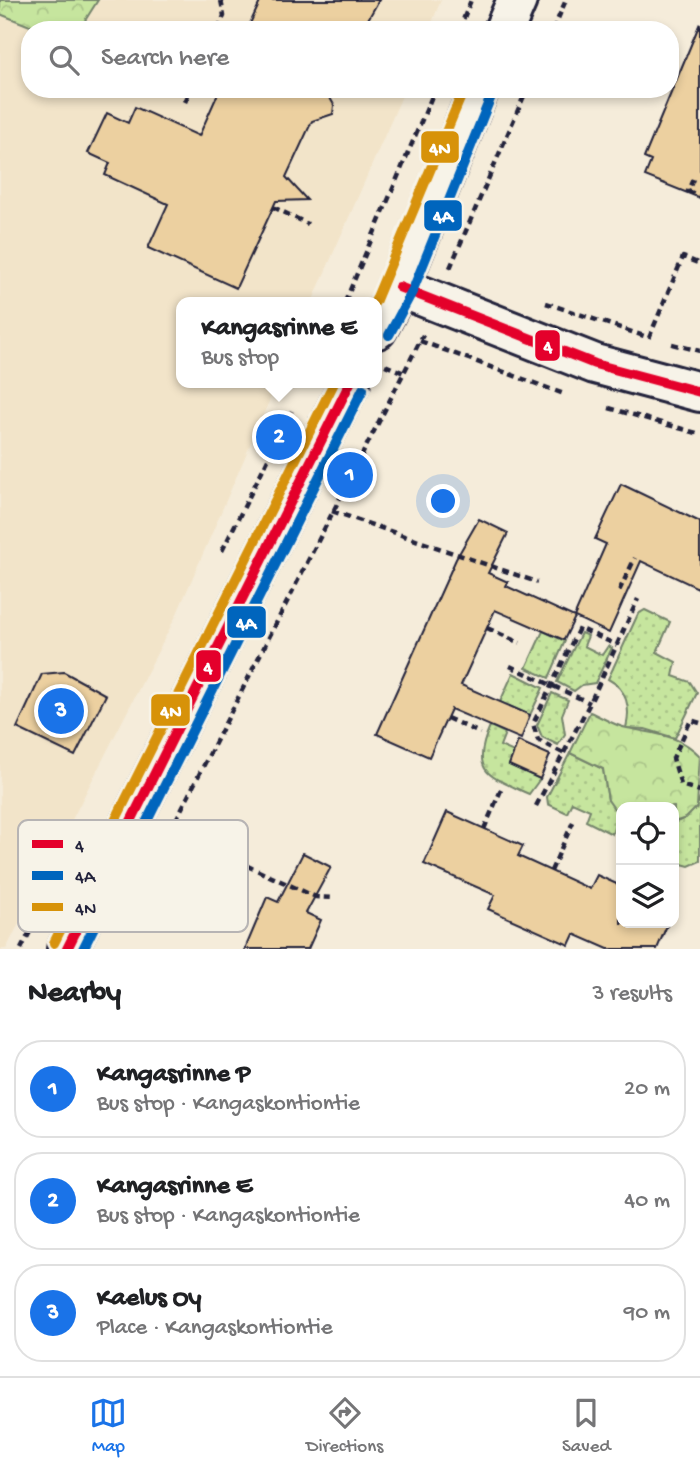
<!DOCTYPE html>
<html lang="en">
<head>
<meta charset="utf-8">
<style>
  body { margin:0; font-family:"Gochi Hand",sans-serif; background:#f2f2f2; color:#202124 }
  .controls { position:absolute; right:21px; bottom:21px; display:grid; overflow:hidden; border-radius:14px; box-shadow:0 4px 10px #0003 }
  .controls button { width:63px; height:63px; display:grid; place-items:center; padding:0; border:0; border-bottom:2px solid #e0e0e0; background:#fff; color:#202124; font:35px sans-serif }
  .you { position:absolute; left:444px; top:502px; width:24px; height:24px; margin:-18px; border:5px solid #fff; border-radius:50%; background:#1a73e8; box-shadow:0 0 0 10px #1a73e833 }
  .badge { display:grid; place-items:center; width:46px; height:46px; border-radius:50%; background:#1a73e8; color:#fff; font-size:23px; font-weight:700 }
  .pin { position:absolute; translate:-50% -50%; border:4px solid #fff; box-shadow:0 2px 7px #0006 }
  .popup { position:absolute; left:176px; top:297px; width:206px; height:91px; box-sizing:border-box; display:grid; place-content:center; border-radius:14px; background:#fff; filter:drop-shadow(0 2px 5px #0005); font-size:23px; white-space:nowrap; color:#757577 }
  .popup b { font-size:26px; color:#202124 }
  .popup::after { content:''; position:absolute; left:50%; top:100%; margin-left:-14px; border:14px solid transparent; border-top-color:#fff }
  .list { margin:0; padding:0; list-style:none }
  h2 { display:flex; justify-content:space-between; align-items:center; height:91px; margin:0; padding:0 28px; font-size:30px }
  h2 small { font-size:23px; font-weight:400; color:#757577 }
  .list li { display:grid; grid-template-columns:46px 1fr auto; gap:21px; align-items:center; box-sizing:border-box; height:98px; margin:0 14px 14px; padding:0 14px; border:2px solid #e0e0e0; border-radius:28px }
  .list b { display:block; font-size:26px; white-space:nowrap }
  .list p { margin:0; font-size:23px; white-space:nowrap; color:#757577 }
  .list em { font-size:23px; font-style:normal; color:#757577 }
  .icon { flex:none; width:38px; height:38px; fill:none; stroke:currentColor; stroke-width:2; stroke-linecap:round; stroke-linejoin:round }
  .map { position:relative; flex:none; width:700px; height:949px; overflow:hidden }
  .search { position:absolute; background:#fff; box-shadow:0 4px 10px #0003; left:21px; right:21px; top:21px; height:77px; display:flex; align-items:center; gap:18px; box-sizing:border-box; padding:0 24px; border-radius:28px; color:#757577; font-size:26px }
  .sheet { height:427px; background:#fff }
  nav { display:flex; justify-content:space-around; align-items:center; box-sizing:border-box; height:98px; border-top:2px solid #e0e0e0; background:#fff; font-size:19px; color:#757577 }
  nav a { display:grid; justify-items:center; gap:4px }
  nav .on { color:#1a73e8 }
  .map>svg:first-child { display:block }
  .built { fill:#f2e4c9 }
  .grass { fill:url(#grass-dots); stroke:#74846c; stroke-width:2 }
  .forest { fill:url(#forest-crowns); stroke:#74846c; stroke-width:2 }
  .building { fill:#ecd0a0; stroke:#22223b; stroke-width:2 }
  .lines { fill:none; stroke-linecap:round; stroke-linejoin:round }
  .tertiary-casing { stroke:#22223b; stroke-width:44 }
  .path { stroke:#22223b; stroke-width:4.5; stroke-dasharray:7 5; stroke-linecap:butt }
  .tertiary { stroke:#f7f3e8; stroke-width:38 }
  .bus-1-casing { stroke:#f7f3e8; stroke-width:16 }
  .bus-2-casing { stroke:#f7f3e8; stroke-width:16 }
  .bus-3-casing { stroke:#f7f3e8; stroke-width:16 }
  .bus-1 { stroke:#e4002b; stroke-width:10 }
  .bus-2 { stroke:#0065bd; stroke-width:10 }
  .bus-3 { stroke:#d79209; stroke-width:10 }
  .key { fill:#f7f3e8; stroke:#b7b4b4; stroke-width:2 }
  .key-label { font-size:19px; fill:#22223b }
  .line-badge { stroke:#f7f3e8; stroke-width:2.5 }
  .badge-label { font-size:19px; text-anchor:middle; font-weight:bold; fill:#fff }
</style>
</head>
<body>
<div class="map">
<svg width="700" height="949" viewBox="0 0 700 949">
  <defs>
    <pattern id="grass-dots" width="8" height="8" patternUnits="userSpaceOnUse" patternTransform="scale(1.75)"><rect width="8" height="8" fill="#c6e59e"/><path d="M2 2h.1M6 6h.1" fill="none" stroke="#aac489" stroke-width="1.8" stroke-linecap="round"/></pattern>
    <pattern id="forest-crowns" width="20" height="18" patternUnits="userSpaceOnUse" patternTransform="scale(1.75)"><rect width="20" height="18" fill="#c6e59e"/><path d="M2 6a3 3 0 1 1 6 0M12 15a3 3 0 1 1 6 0" fill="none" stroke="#aac489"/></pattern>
  </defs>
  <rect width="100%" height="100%" fill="#f5ecda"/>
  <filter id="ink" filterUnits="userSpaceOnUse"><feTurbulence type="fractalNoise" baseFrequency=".0143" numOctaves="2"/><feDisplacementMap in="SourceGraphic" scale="14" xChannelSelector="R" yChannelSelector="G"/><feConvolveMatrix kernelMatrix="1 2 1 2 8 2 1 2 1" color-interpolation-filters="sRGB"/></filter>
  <g filter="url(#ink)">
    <!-- built -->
    <path class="built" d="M98 0H441L429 30H79Z
      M0 14 40 30H30V89H405L312 302H181V383H277L176 616 6 949H0Z"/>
    <!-- grass -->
    <path class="grass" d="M645 610 670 622 657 652 676 662 673 676 690 682 697 693 675 738 645 729 626 728C631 708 627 689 608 679L638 614Z
      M543 631 565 641 549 678 526 668Z
      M581 633 588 636 584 646 602 655 608 646 612 648 595 683 582 685 574 691 557 682Z
      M513 673 543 688 530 715 500 702Z
      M552 693 568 700 562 715 565 734 558 745 542 737 537 725Z
      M490 726 505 733 500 746 514 752 509 765 540 779 529 794C490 776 469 774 490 726Z
      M570 753 603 769 608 800 620 811 612 834 586 821 590 810 572 802 567 813 548 804 547 797Z
      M700 797V861L689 866 674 862V822C686 821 697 808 700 797Z"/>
    <!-- forest -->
    <path class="forest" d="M0 0H98L79 30H40L0 14Z
      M590 712C602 717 615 726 627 728 655 734 679 734 700 756L697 807 686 818 674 822V807L615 810 608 800 603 769 570 753Z"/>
    <!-- building -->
    <path class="building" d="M261 0H379L362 30H247Z
      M700 23V198L645 176 651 161 644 158Z
      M220 89H325L334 105 333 114 312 121 286 177 307 200 276 201 236 288 148 248 168 204 105 175 110 163 88 153 107 113 128 123 135 107 199 136Z
      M621 484 700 522V589L641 561 609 633 575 617 564 640 495 610 461 685 530 715 521 739 451 709 429 757 377 734 456 559 479 519 508 533 488 573 508 582 506 586 574 617 606 544 595 539Z
      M64 672 106 695 75 756 17 728 42 674Z
      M518 741 550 755 540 779 509 765Z
      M447 812 523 846 518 856 590 889 597 875 621 886V923H668L657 949H608L574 934 569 945 488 909 495 895 424 864Z
      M303 853 331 867 306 913 321 920 308 949H245L267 897 278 902Z"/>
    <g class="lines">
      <!-- tertiary casing -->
      <g class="tertiary-casing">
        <path id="tertiary" d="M504 30 517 0
          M399 287 595 364 700 392
          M377 329 399 287 479 89
          M67 949 350 383"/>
      </g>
      <!-- path -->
      <path class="path" d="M218 30 224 16 221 0
        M459 30 471 0
        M553 30 566 0
        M185 102 191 89
        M693 179 688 191 700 196
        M273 207 308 224
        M450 268 527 89
        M345 302 435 89
        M546 303 647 337
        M649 338 683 257 700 264
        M420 341 564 394
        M672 344 700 351
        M385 365 404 373
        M609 408 700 434
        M332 511 537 582
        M222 551 292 411
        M619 591 635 558
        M487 628 520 643
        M510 666 590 703
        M447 718 480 733
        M700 723 691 720 673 758 681 785 700 791
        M563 753 538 740 533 724 579 628 617 645
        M536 806 590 703 638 599
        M484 829 501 790
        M170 831 316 897 334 898
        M154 863 423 335
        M551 871 573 822
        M21 949 87 822"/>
      <!-- tertiary -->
      <use href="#tertiary" class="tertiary"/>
      <!-- bus-1 casing -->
      <g class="bus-1-casing">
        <path id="bus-1" d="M399 287 595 364 700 392
          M67 949 350 383"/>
      </g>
      <!-- bus-2 casing -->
      <g class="bus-2-casing">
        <path id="bus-2" d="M389 335 412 292 492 94
          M83 949 363 389"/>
      </g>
      <!-- bus-3 casing -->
      <g class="bus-3-casing">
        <path id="bus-3" d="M375 302 464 89
          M54 943 334 383"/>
      </g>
      <!-- bus-1 -->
      <use href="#bus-1" class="bus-1"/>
      <!-- bus-2 -->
      <use href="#bus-2" class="bus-2"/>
      <!-- bus-3 -->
      <use href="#bus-3" class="bus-3"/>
    </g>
  </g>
  <!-- legend -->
  <rect x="18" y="820" width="230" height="112" rx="10" class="key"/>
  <rect x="32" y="840" width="31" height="8" fill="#e4002b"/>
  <rect x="32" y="871" width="31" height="9" fill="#0065bd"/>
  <rect x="32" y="903" width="31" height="8" fill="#d79209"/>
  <g class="key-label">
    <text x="75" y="851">4</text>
    <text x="75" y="882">4A</text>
    <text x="75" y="914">4N</text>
  </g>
  <g class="line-badge">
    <rect x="420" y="130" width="40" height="34" rx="7" fill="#d79209"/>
    <rect x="423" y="199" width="40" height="33" rx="7" fill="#0065bd"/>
    <rect x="534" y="329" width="27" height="33" rx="7" fill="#e4002b"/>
    <rect x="226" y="605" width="41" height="34" rx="7" fill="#0065bd"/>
    <rect x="195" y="649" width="27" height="34" rx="7" fill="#e4002b"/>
    <rect x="150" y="693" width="41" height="34" rx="7" fill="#d79209"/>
  </g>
  <g class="badge-label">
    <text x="440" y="154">4N</text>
    <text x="443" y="222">4A</text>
    <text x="548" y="352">4</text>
    <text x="246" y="629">4A</text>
    <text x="208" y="673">4</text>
    <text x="171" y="717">4N</text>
  </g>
</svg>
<div class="controls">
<button><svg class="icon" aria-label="locate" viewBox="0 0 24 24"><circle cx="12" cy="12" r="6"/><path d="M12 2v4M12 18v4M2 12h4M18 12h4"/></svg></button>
<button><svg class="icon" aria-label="layers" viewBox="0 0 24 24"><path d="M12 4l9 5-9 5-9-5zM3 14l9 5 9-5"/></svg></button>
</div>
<div class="you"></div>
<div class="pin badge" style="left:350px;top:475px">1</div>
<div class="pin badge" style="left:279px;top:437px">2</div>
<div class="popup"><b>Kangasrinne E</b>Bus stop</div>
<div class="pin badge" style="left:61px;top:711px">3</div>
<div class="search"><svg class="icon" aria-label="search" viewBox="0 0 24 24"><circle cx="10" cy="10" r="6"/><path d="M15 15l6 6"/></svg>Search here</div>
</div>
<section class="sheet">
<h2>Nearby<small>3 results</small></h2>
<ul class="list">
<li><span class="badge">1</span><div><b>Kangasrinne P</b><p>Bus stop · Kangaskontiontie</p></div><em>20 m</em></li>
<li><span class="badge">2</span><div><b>Kangasrinne E</b><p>Bus stop · Kangaskontiontie</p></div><em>40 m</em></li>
<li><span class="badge">3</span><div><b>Kaelus Oy</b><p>Place · Kangaskontiontie</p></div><em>90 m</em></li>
</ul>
</section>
<nav>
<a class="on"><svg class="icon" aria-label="map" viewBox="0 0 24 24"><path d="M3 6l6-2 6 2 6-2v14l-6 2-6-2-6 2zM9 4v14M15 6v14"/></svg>Map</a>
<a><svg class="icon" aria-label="directions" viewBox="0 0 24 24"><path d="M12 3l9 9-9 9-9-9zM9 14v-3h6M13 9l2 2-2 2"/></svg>Directions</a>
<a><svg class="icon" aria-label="saved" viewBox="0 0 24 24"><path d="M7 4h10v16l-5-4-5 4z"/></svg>Saved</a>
</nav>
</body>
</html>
